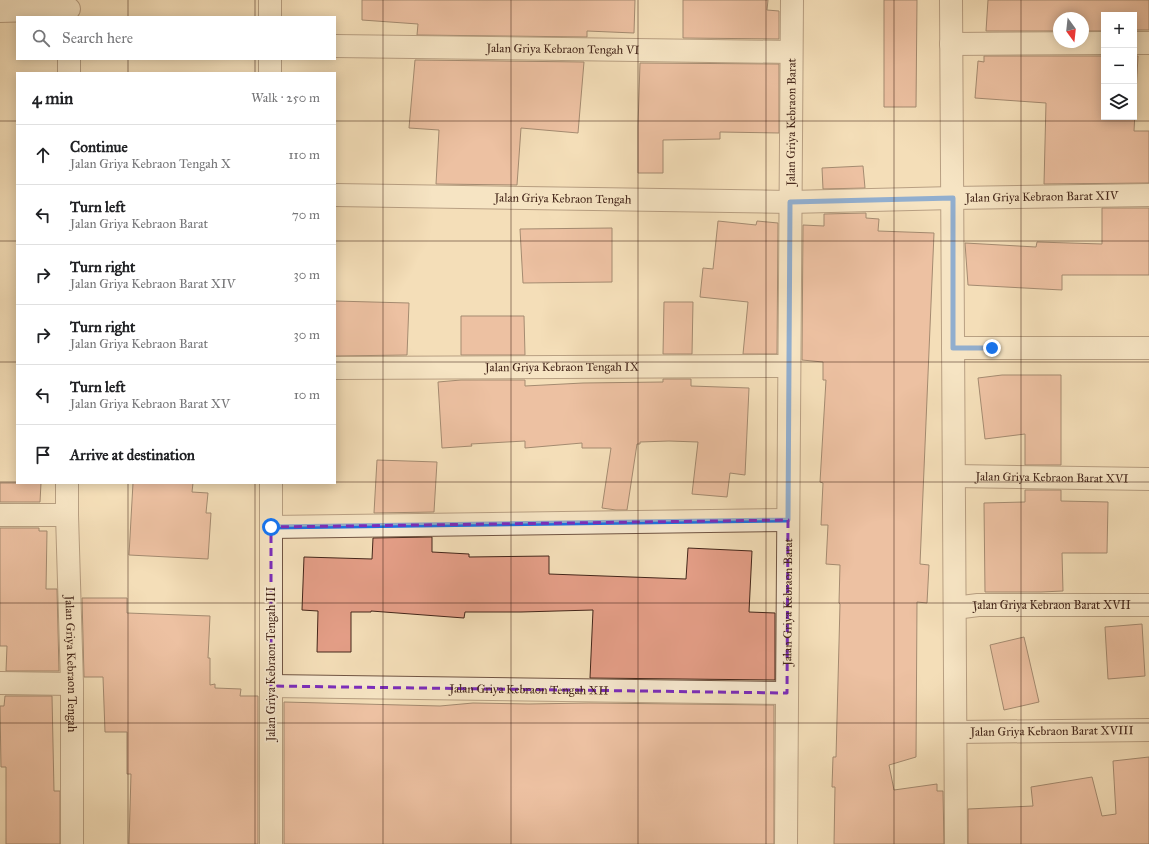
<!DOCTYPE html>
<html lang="en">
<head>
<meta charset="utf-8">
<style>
  body { margin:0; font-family:"IM FELL Great Primer",serif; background:#f2f2f2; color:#202124 }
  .controls { position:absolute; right:12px; top:12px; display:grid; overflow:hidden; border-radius:0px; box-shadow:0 2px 10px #0003 }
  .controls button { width:36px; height:36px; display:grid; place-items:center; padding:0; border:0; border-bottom:1px solid #e0e0e0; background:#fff; color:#202124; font:20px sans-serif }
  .compass { position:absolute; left:1053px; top:12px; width:36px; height:36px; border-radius:50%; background:#fff; box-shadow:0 2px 10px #0003; rotate:165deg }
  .stop { position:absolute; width:12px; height:12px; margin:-9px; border:3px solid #1a73e8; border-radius:50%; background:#fff }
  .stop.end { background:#1a73e8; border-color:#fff; box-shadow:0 1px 4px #0008 }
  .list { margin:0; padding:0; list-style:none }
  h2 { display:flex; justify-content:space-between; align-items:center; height:52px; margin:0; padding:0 16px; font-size:17px }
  h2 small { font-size:13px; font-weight:400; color:#757577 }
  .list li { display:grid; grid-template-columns:26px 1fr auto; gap:12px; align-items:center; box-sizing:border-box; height:60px; padding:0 16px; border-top:1px solid #e0e0e0 }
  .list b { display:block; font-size:15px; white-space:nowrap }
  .list p { margin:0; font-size:13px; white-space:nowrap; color:#757577 }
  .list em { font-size:13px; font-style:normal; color:#757577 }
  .icon { flex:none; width:22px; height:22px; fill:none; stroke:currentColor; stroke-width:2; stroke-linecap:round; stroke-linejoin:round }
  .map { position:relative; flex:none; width:1149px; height:844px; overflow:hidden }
  .search { position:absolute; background:#fff; box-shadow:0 2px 10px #0003; left:16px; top:16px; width:320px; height:44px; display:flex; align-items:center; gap:10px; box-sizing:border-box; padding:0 14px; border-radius:0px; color:#757577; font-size:15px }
  .panel { position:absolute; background:#fff; box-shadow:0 2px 10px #0003; left:16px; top:72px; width:320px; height:412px; border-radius:0px }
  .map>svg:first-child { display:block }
  .building { fill:#e49e87; stroke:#44261a }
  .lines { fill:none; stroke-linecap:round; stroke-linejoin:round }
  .minor-casing { stroke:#705442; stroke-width:24 }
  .minor { stroke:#f8ead1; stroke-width:22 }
  .route { stroke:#1a73e8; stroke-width:5 }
  .marked { fill:none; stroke:#7b2cbf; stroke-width:3; stroke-dasharray:8 5; stroke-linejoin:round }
  .grid { fill:none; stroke:#44261a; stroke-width:1; stroke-opacity:0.55 }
  .labels { text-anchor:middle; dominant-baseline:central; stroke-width:3.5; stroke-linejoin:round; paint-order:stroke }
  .street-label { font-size:12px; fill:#44261a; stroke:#f8ead1 }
</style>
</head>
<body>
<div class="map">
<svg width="1149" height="844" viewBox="0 0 1149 844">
  <rect width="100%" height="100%" fill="#f4deb8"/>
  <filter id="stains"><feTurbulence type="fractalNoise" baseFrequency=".005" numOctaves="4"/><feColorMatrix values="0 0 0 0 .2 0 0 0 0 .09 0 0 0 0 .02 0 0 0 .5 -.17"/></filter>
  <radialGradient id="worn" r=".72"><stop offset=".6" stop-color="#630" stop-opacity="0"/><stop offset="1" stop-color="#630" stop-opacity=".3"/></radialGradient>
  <!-- building -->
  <path class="building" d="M362 0H635L634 33 587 31V37L417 35 418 24 362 20Z
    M683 0H768L767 10 779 11V39L683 38Z
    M884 0H917L916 107H884Z
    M988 0H1149V30H1134V15H1104V31H1083V18H1059V31H986Z
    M984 56H1104V117H1134V56H1138L1134 131H1149V183L1044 184 1046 103 975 98 978 61 984 62Z
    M415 60 584 62 578 133 521 128 517 185 436 184 439 130 409 128Z
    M640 63 779 64V133L720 132V139L663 140V173H638V126Z
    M863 166 865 188 823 189 822 168Z
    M1102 208H1149V275H1062V290L968 285 965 243 1036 247 1037 242 1102 244Z
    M866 213V218L879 219 878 231 934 233 920 564 929 565 927 603 917 602 916 757 889 765 894 790 937 784V791H943L944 844H834L835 787H832L833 757H836L839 643 840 604 839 603 840 565 826 564 828 525H821L823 483 820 482 826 380H823V362L802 360 803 225 824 226V214Z
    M718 221 756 225 757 221 778 223 777 354H743L748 302 700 297 703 268 713 269Z
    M612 228V282L523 283 520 229Z
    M335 301 409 303 407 355 335 356Z
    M664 302H693L692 354H663Z
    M461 316H524L525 355H461Z
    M1002 375H1061V465H1025V434L985 439 978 378Z
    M663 379H691V386L749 388 745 475 730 473 727 497 692 494 698 442 669 441 640 442V444H637L627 510H616L602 508 611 448H582V443L525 448V441L471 444 472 446 442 448 438 382 461 380H525V386L583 383 663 382Z
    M377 460 437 462 434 512 374 513Z
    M0 483H41L40 502H0Z
    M133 483H193L192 492 208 493 206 513H211L208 559 129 555Z
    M1025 490H1061V501L1108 502 1107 553H1062L1063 591 1041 592H985L984 503 1025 502Z
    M0 528H39V531H47L46 589H57L59 671H6L7 646H0Z
    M432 537V552L469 554V557L549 556V574L686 579 688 548 752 551 749 612 775 613V680L590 678 593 610 521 612H465L464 618 371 611V612H351V652H317L318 611 302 610 304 557 372 559 373 538Z
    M82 598H127V613L210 616 208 658H210V685L215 684V688L241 689 240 696H258V844H129L131 774H127V732H105L103 677H84Z
    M1142 624 1145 676 1108 679 1105 627Z
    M1024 637 1039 702 1004 710 990 645Z
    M5 696H52L54 791H60V844H6V767H1L0 706H4Z
    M284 702 440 706 473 703 529 704 589 703 774 705V844H284Z
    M1149 757V844H968V809L1033 806 1031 787 1092 777 1102 816 1116 814 1113 761Z"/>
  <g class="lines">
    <!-- minor casing -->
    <g class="minor-casing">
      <g id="minor">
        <path d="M270 0V17"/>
        <path d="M951 0 956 844"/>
        <path d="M0 11 69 9"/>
        <path d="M1134 43H1149"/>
        <path d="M951 44 1104 43"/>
        <path id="s1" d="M335 46 791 52"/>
        <path d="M69 59V73"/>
        <path d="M270 59V73"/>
        <path id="s2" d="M335 195 790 202 953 198 1149 195"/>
        <path d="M953 348H1149"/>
        <path id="s3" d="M335 368 789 366"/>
        <path id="s4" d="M954 476 1149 479"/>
        <path id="s5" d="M67 483V515L72 684V844"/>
        <path d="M271 483V844"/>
        <path d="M0 515H67"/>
        <path d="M271 527 788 520"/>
        <path id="s6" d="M955 608 978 605H1149"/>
        <path d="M0 683 72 684"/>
        <path id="s7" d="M271 686 787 693"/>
        <path id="s8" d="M956 732 1149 730"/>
        <path id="s9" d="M786 844 792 0"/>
      </g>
    </g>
    <!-- minor -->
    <use href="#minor" class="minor"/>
  </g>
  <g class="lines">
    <!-- route -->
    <path class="route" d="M271 527 788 520 790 202 953 198V348H992"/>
  </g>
  <!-- marked area -->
  <path d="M0 0H1149V844H0ZM788 520 787 693 271 686V527Z" fill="#f4deb8" fill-opacity=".55" fill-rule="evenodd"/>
  <path class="marked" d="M788 520 787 693 271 686V527Z"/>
  <!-- grid -->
  <path class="grid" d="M128 0V17M255 0V17M383 0V844M511 0V844M638 0V844M766 0V844M894 0V844M1021 0V844M128 59V73M255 59V73M0 121H17M335 121H1149M0 241H17M335 241H1149M0 362H17M335 362H1149M0 482H17M335 482H1149M128 483V844M255 483V844M0 603H1149M0 723H1149"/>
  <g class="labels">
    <!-- street labels -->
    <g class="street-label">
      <text stroke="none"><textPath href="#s1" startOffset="228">Jalan Griya Kebraon Tengah VI</textPath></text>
      <text stroke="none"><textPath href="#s9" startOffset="722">Jalan Griya Kebraon Barat</textPath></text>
      <text stroke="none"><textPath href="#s2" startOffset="707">Jalan Griya Kebraon Barat XIV</textPath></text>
      <text stroke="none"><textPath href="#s2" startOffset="228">Jalan Griya Kebraon Tengah</textPath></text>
      <text stroke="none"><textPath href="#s3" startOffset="227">Jalan Griya Kebraon Tengah IX</textPath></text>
      <text stroke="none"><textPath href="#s4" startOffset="98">Jalan Griya Kebraon Barat XVI</textPath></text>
      <text stroke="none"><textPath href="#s9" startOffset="242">Jalan Griya Kebraon Barat</textPath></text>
      <text stroke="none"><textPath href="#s6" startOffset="97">Jalan Griya Kebraon Barat XVII</textPath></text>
      <text stroke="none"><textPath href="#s5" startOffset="181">Jalan Griya Kebraon Tengah</textPath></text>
      <text transform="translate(271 664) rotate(-90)">Jalan Griya Kebraon Tengah III</text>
      <text stroke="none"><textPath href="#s7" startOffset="258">Jalan Griya Kebraon Tengah XII</textPath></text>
      <text stroke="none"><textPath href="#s8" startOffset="96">Jalan Griya Kebraon Barat XVIII</textPath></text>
    </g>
  </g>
  <rect width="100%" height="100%" filter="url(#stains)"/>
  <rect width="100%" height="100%" fill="url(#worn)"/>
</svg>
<div class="controls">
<button>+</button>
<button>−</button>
<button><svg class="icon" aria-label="layers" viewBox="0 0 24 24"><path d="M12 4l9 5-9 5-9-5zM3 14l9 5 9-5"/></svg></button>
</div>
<svg class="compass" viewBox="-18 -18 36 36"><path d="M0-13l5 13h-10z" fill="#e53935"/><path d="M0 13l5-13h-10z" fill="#757577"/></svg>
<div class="stop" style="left:271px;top:527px"></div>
<div class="stop end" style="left:992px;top:348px"></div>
<div class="search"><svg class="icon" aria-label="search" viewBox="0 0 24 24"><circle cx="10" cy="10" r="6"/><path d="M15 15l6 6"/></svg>Search here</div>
<section class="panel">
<h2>4 min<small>Walk · 250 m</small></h2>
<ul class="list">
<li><svg class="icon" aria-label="ahead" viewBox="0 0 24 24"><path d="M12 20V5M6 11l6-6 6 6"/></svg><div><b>Continue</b><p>Jalan Griya Kebraon Tengah X</p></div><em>110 m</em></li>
<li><svg class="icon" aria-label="left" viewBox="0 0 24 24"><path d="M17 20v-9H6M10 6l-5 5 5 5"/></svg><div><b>Turn left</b><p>Jalan Griya Kebraon Barat</p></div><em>70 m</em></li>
<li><svg class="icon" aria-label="right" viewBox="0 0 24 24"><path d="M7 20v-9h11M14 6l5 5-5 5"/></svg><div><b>Turn right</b><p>Jalan Griya Kebraon Barat XIV</p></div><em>30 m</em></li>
<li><svg class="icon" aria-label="right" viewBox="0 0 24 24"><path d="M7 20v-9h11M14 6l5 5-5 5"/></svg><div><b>Turn right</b><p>Jalan Griya Kebraon Barat</p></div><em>30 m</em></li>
<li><svg class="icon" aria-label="left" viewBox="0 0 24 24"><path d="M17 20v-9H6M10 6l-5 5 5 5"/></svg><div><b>Turn left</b><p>Jalan Griya Kebraon Barat XV</p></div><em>10 m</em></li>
<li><svg class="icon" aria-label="arrive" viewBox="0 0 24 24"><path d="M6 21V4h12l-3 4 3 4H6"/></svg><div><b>Arrive at destination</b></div></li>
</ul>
</section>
</div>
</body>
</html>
